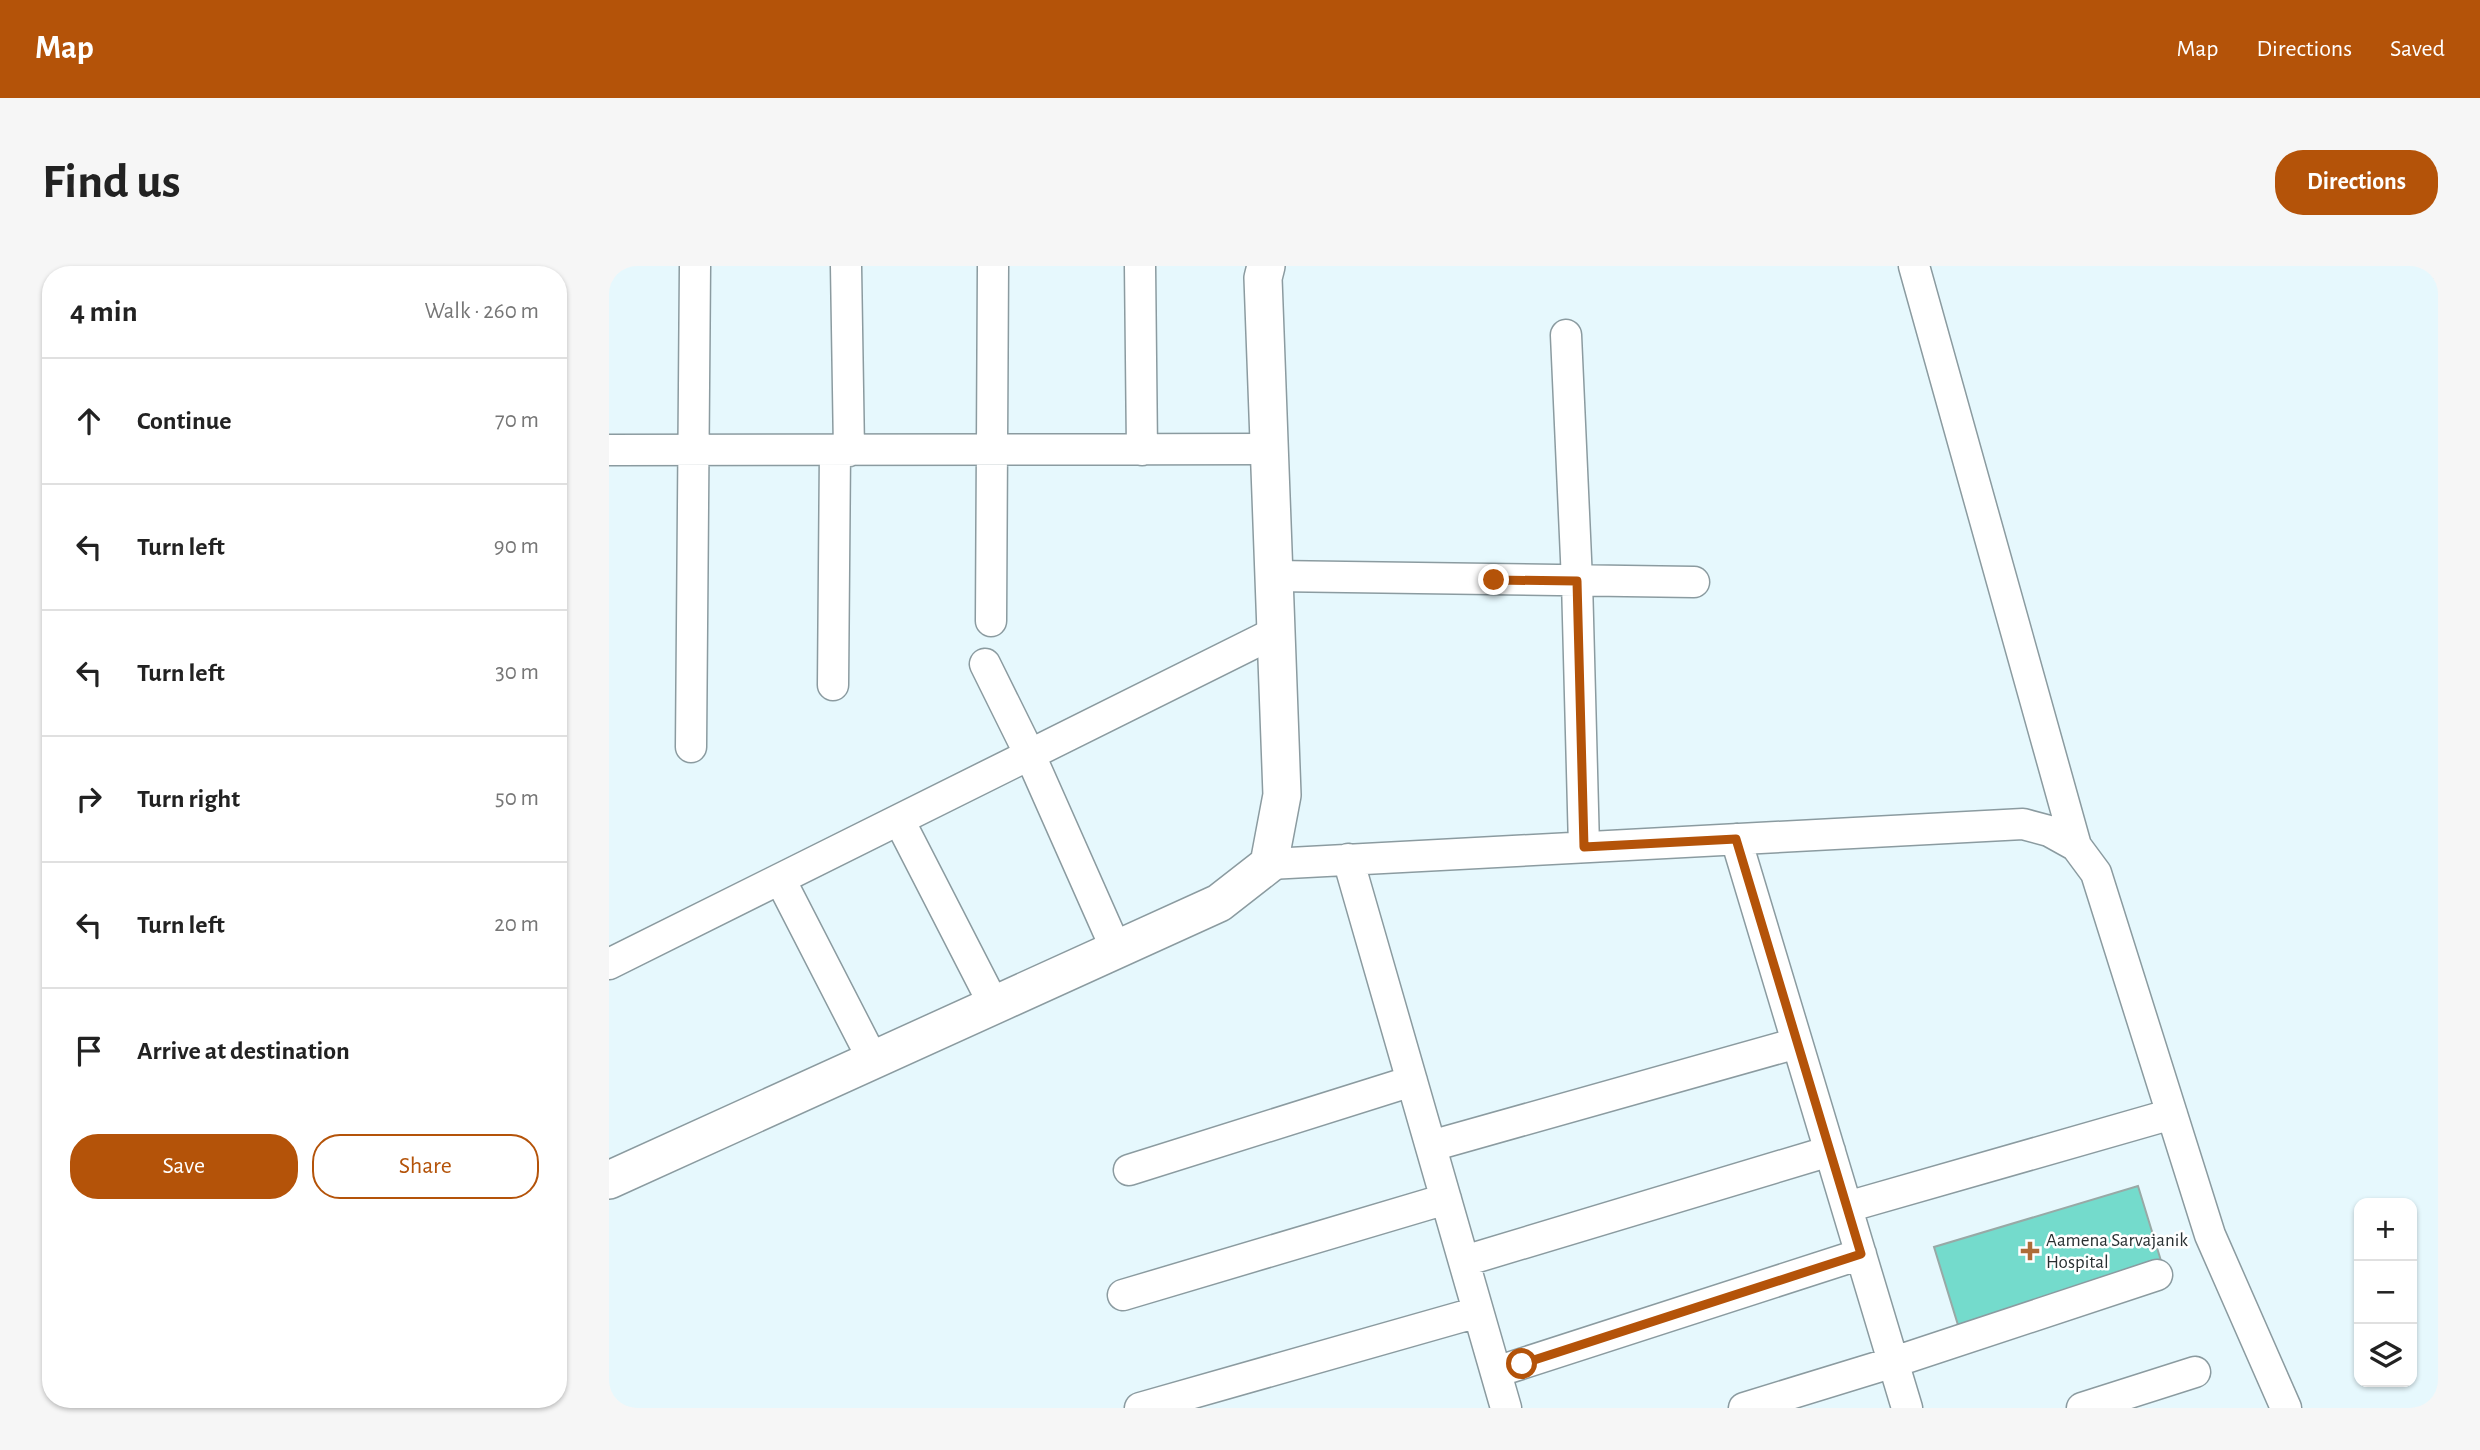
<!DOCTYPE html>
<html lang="en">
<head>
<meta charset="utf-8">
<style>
  body { margin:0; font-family:"Alegreya Sans",sans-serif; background:#f6f6f6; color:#222 }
  .controls { position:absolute; right:21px; bottom:21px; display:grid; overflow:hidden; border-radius:14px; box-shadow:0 2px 5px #0004 }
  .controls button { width:63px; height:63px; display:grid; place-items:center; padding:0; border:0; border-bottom:2px solid #e0e0e0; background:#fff; color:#222; font:35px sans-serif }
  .stop { position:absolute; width:21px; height:21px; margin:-16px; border:5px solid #b45309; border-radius:50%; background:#fff }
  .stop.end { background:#b45309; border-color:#fff; box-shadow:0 2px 7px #0008 }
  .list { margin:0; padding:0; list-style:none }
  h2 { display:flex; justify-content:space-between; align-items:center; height:91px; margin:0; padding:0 28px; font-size:30px }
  h2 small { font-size:23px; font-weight:400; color:#767676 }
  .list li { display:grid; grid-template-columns:46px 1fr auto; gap:21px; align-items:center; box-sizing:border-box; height:126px; padding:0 28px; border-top:2px solid #e0e0e0 }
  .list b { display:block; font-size:26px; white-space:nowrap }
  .list em { font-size:23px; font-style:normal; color:#767676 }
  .actions { display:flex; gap:14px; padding:21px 28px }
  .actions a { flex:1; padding:16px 0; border:2px solid #b45309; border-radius:28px; text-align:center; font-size:24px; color:#b45309 }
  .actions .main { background:#b45309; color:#fff }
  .icon { flex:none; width:38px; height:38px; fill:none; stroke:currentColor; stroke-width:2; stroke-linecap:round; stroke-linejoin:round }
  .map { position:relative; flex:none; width:1829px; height:1142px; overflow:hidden; border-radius:28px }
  header { display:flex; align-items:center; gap:42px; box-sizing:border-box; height:98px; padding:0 35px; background:#b45309; color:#fff }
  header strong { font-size:33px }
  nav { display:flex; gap:38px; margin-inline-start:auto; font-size:24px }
  .intro { display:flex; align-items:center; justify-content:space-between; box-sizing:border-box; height:168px; padding:0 42px }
  h1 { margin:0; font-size:49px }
  .button { padding:18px 32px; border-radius:28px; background:#b45309; color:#fff; font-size:24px; font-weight:700 }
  main { display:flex; gap:42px; padding:0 42px }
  aside { flex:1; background:#fff; border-radius:28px; box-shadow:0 2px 5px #0004 }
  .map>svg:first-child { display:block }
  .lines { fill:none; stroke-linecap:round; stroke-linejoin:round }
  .stream { stroke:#8e98db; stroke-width:10 }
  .building { fill:#74dbcc; stroke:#98a9a6; stroke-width:2 }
  .minor-casing { stroke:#8b9ba0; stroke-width:33 }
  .tertiary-casing { stroke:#8b9ba0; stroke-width:40 }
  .minor { stroke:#fff; stroke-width:30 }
  .tertiary { stroke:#fff; stroke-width:37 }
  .route { stroke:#b45309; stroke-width:9 }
  .poi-dot { fill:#ae6d37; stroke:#fff; stroke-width:2.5 }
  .labels { text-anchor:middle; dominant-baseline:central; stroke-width:5; stroke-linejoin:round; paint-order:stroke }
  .poi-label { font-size:19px; fill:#293032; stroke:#fff; text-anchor:start }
</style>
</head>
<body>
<header>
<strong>Map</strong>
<nav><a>Map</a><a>Directions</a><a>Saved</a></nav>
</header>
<div class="intro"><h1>Find us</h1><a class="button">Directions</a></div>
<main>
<aside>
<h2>4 min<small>Walk · 260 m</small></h2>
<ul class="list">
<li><svg class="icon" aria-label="ahead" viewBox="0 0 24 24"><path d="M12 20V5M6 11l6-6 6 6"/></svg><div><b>Continue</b></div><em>70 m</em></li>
<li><svg class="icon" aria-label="left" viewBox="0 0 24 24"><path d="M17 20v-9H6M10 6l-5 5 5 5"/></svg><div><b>Turn left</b></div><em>90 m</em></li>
<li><svg class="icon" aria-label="left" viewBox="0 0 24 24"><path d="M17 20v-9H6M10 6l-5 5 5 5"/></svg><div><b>Turn left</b></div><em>30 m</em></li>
<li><svg class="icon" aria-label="right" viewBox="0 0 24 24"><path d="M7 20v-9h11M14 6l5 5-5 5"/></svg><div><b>Turn right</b></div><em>50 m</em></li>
<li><svg class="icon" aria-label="left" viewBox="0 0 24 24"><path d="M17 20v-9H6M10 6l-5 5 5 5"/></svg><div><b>Turn left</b></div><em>20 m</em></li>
<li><svg class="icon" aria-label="arrive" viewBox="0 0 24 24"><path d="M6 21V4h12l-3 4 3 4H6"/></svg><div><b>Arrive at destination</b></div></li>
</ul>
<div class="actions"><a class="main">Save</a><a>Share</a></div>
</aside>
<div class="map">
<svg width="1829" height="1142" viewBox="0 0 1829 1142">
  <rect width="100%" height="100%" fill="#e6f8fd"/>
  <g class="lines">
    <!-- stream -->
    <path class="stream" d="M1823 0 1829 10"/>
  </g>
  <!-- building -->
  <path class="building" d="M1529 920 1553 998 1349 1059 1325 981Z"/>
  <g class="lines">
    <!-- minor casing -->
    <g class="minor-casing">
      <path id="minor" d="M237 0 240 185
        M531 0 533 184
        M1305 0 1467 580
        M957 69 968 315 975 581
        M0 184 660 183
        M665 310 1085 316
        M382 355 384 0
        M376 398 421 489 507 683
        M224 419 226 185
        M82 481 86 0
        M290 554 385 739
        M1127 573 1298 1142
        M739 593 897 1142
        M660 598 1414 558 1440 565 1467 580 1487 607 1601 969 1677 1142
        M171 613 264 794
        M0 698 667 366
        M822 880 1188 777
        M520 904 803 815
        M1238 941 1563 848
        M855 995 1221 885
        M514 1029 837 933
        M887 1106 1252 988
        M531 1142 869 1046
        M1135 1142 1285 1096 1548 1009
        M1473 1142 1586 1106"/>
    </g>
    <!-- tertiary casing -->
    <g class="tertiary-casing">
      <path id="tertiary" d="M0 914 610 637 660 598 673 529 654 12 657 0"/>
    </g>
    <!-- minor -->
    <use href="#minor" class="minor"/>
    <!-- tertiary -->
    <use href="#tertiary" class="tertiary"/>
  </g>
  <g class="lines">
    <!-- route -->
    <path class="route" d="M885 314 968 315 975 581 1127 573 1252 988 913 1098"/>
  </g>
  <!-- markers -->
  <path class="poi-dot" d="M1417.5 974.5h7v7h7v7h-7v7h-7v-7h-7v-7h7z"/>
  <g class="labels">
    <!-- poi labels -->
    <g class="poi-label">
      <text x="1437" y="974">Aamena Sarvajanik<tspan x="1437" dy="22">Hospital</tspan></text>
    </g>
  </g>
</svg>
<div class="controls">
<button>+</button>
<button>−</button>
<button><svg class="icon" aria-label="layers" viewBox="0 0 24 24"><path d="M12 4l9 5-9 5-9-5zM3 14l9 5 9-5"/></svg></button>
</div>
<div class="stop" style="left:913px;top:1098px"></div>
<div class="stop end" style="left:885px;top:314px"></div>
</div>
</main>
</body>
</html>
